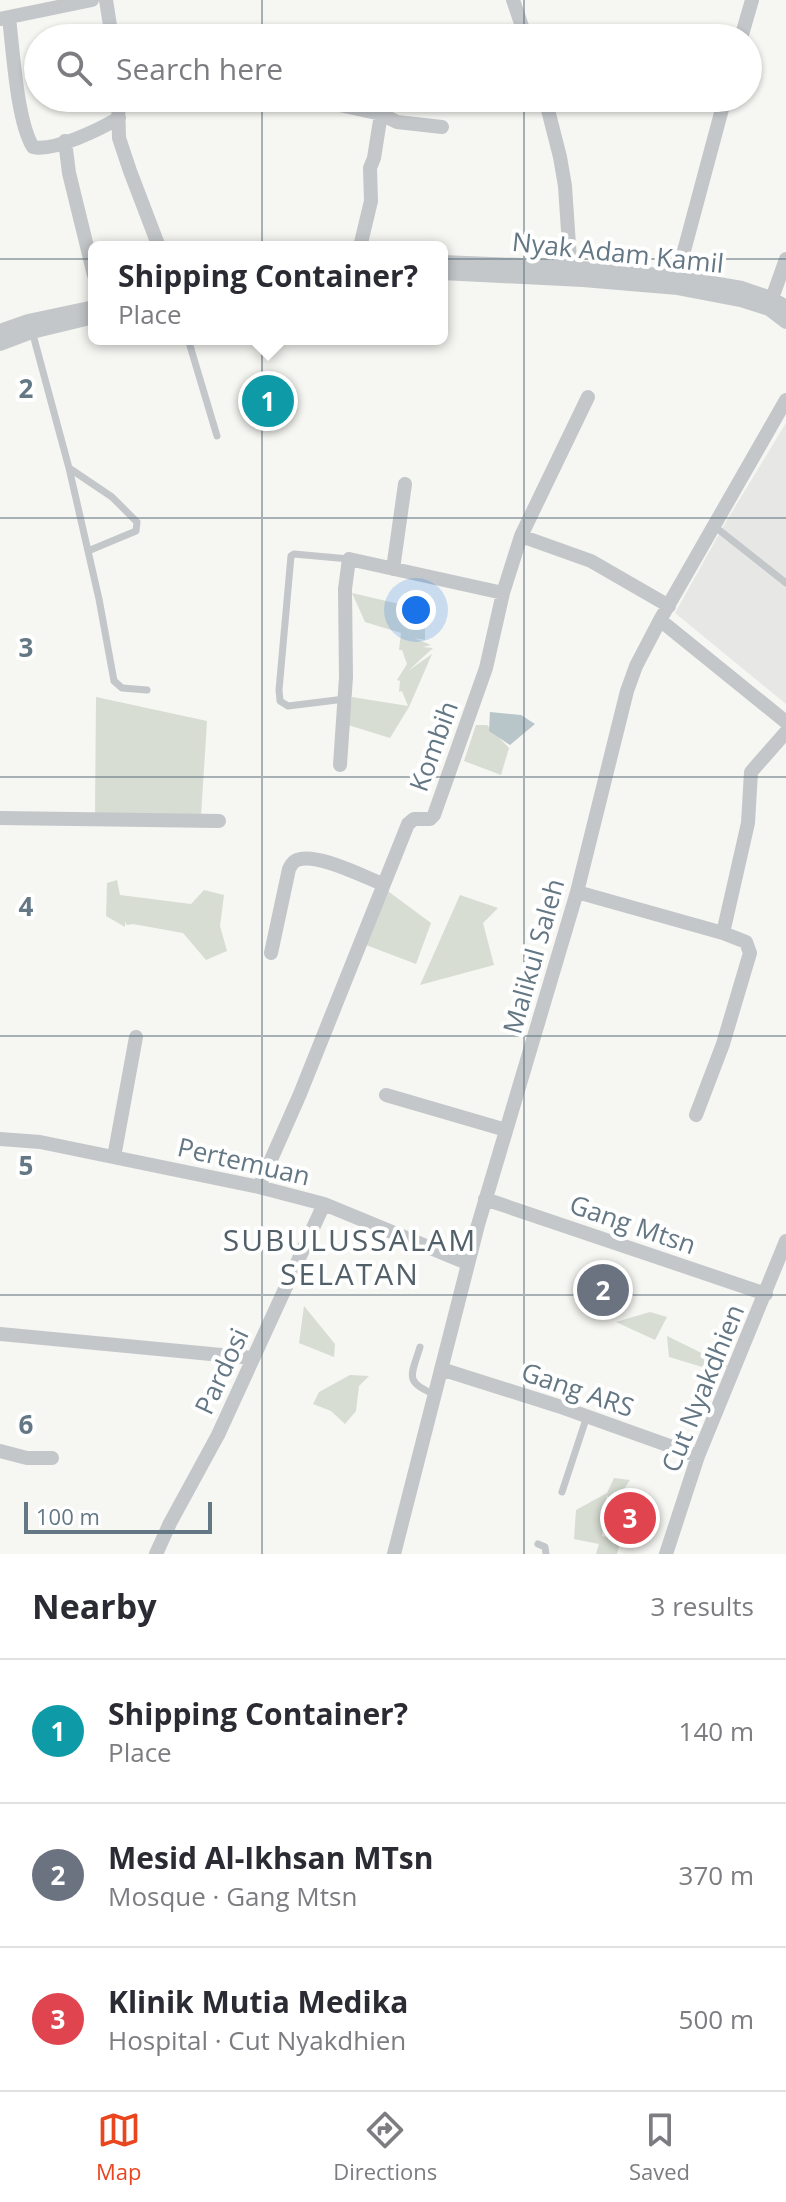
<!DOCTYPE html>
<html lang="en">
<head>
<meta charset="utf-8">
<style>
  body { margin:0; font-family:"Open Sans",sans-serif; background:#f2f2f3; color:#2b2b33 }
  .scale { position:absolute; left:24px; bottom:20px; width:188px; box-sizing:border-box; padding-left:8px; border:4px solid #647784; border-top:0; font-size:22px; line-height:28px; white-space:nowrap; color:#647784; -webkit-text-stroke:6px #fff; paint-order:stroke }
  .you { position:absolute; left:416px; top:610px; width:28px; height:28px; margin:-20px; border:6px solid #fff; border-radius:50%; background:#1a73e8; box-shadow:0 0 0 12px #1a73e833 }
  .badge { display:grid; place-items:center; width:52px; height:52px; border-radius:50%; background:#e9461f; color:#fff; font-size:26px; font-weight:700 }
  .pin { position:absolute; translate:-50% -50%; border:4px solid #fff; box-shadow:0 2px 8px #0006 }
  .popup { position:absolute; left:88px; top:241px; width:360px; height:104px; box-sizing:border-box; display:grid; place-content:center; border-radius:12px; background:#fff; filter:drop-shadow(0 2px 6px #0005); font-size:26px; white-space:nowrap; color:#7c7c81 }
  .popup b { font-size:30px; color:#2b2b33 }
  .popup::after { content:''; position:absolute; left:50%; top:100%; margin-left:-16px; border:16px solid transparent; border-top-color:#fff }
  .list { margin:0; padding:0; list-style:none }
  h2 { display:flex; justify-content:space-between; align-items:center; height:104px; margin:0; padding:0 32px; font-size:34px }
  h2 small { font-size:26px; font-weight:400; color:#7c7c81 }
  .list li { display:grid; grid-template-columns:52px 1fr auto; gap:24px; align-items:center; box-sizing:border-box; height:144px; padding:0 32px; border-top:2px solid #e1e1e2 }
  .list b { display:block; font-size:30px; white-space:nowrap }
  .list p { margin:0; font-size:26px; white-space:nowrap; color:#7c7c81 }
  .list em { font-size:26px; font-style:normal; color:#7c7c81 }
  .icon { flex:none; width:44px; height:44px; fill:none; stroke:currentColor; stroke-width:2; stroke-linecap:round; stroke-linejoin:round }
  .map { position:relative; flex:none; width:786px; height:1554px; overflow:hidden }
  .search { position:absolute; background:#fff; box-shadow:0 2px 6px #0004; left:24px; right:24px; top:24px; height:88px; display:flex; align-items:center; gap:20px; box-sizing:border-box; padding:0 28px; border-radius:44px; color:#7c7c81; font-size:30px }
  .sheet { height:536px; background:#fff }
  nav { display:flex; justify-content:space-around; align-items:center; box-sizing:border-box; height:112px; border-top:2px solid #e1e1e2; background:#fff; font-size:22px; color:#7c7c81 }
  nav a { display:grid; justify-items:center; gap:4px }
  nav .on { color:#e9461f }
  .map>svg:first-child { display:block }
  .built { fill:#e7e7e6 }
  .green { fill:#d7ddd3 }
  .water { fill:#b8c6c9 }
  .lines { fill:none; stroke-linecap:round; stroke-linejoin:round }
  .lane { stroke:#c3c7ca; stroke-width:7 }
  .street { stroke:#c3c7ca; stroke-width:14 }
  .grid { fill:none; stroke:#647784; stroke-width:2; stroke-opacity:0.55 }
  .labels { text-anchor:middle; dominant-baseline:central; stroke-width:8; stroke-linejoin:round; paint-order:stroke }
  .street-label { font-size:26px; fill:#647784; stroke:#fff }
  .quarter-label { font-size:30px; letter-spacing:2px; fill:#526069; stroke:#fff }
  .grid-label { font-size:26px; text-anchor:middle; font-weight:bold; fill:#647784; stroke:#fff; stroke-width:8; stroke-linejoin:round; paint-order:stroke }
</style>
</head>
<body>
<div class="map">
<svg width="786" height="1554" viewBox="0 0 786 1554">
  <rect width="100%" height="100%" fill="#f6f6f2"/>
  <!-- built -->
  <path class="built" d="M786 423V704L675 613 724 525Z"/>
  <!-- green -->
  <path class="green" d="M352 593 425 610V640L414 638 431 645 423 647 433 648 408 671 432 654 409 707 390 738 348 725 352 697 408 706 402 691 399 692 400 681 397 680 407 664 402 650H399L401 633 365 622Z
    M96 697 207 721 201 816 95 815Z
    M476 725H487L509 748 501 775 464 761Z
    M117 880 120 895 191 904 204 890 224 895 220 926 227 951 206 960 183 933 133 924 127 925 125 922V927L106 916 107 883Z
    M385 889 431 923 416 964 366 945Z
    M460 895 498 908 483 923 494 965 420 985Z
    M304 1306 335 1344 334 1357 299 1343Z
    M650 1312 667 1317 655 1340 616 1322Z
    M667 1336 728 1366 719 1372 669 1357Z
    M350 1375 369 1376 359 1386 356 1411 345 1424 331 1411 313 1404 319 1392Z
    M614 1478 630 1480 612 1507 607 1495 602 1536 621 1540 617 1554H596L599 1544 574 1539 576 1510 607 1493Z"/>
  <!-- water -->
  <path class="water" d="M490 712 521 715 535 724 510 745 489 731Z"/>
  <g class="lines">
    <!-- lane -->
    <path class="lane" d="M32 331 69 468 112 497 137 522 136 531 88 551
      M188 339 217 436
      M69 468 99 599 114 681 122 688 147 690
      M714 526 786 583
      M345 699 288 706 280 701 279 690 291 556 294 554 349 559
      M420 1347C412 1374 403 1382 434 1394
      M562 1492 587 1416
      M538 1544 545 1547 546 1554"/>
    <!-- street -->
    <path class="street" d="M106 0 112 38
      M513 0 526 38
      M9 18C13 50 17 122 33 147 54 152 100 129 119 118
      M0 19 92 0
      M741 38 752 0
      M118 98 119 138 130 171 159 247
      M545 98 560 157 565 186 571 275
      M335 104 381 114 397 122 442 127
      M65 141 69 173 94 275
      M360 247 371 201 370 168 374 158 381 114
      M442 262 570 267 671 276 742 288 771 298 786 307
      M442 273 583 280 678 288 741 300 769 309 786 322
      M677 277 725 98
      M770 304 786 259
      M0 331 28 321 94 307
      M0 344 32 332 94 317
      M521 536 588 397
      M393 569 405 484
      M660 620 786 722
      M340 765 346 677 345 589 349 559 503 593
      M0 818 219 821
      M577 892 723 933 748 823 751 772 786 732
      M271 953 289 869C292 864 292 862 297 860 316 852 364 877 383 884
      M386 1095 506 1130
      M696 1115 723 1044 750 953 746 942 723 933
      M0 1139 40 1142 259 1187 324 1204 467 1263
      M114 1157 136 1037
      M259 1187 300 1094 408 824 414 819H430L434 815 486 668 503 593 521 536 591 561 669 606
      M485 1199 766 1294
      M0 1334 253 1358
      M441 1369 558 1406 698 1456
      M0 1451 27 1458H52
      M156 1554 170 1523 218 1435 324 1204
      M394 1554 478 1225 577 892 627 691 636 666 660 620 786 400
      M666 1554 698 1456 786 1241"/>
  </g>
  <!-- grid -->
  <path class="grid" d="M262 0V38M524 0V38M262 98V1554M524 98V1554M0 259H786M0 518H786M0 777H786M0 1036H786M0 1295H786"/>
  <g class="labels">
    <!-- street labels -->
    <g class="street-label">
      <text transform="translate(618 252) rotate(6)">Nyak Adam Kamil</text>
      <text transform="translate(433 746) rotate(-70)">Kombih</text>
      <text transform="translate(533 956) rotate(-74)">Malikul Saleh</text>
      <text transform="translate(244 1161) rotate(13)">Pertemuan</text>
      <text transform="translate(633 1224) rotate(19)">Gang Mtsn</text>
      <text transform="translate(221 1371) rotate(-65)">Pardosi</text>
      <text transform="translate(702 1388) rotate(-68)">Cut Nyakdhien</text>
      <text transform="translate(578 1389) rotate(19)">Gang ARS</text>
    </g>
    <!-- quarter labels -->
    <g class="quarter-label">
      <text x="350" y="1239">SUBULUSSALAM<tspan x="350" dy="34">SELATAN</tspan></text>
    </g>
  </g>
  <g class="grid-label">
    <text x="26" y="398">2</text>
    <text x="26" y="657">3</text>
    <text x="26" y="916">4</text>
    <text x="26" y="1175">5</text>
    <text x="26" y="1434">6</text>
  </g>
</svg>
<div class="scale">100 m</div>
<div class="you"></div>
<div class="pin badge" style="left:268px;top:401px;background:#0f9aa8">1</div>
<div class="popup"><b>Shipping Container?</b>Place</div>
<div class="pin badge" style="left:603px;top:1290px;background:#6b7280">2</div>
<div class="pin badge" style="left:630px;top:1518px;background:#e0444e">3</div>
<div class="search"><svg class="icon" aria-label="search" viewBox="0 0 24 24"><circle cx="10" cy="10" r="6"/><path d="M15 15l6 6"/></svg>Search here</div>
</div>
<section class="sheet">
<h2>Nearby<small>3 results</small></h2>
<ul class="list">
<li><span class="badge" style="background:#0f9aa8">1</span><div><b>Shipping Container?</b><p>Place</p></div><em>140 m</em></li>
<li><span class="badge" style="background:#6b7280">2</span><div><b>Mesid Al-Ikhsan MTsn</b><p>Mosque · Gang Mtsn</p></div><em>370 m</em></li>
<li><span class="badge" style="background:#e0444e">3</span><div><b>Klinik Mutia Medika</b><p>Hospital · Cut Nyakdhien</p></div><em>500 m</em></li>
</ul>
</section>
<nav>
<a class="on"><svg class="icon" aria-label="map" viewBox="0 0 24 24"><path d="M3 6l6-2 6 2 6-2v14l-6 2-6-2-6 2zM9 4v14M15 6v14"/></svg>Map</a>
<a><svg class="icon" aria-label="directions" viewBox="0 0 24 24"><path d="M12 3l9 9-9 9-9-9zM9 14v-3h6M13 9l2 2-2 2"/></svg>Directions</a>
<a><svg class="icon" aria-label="saved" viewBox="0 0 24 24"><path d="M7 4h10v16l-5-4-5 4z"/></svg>Saved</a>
</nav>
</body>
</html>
